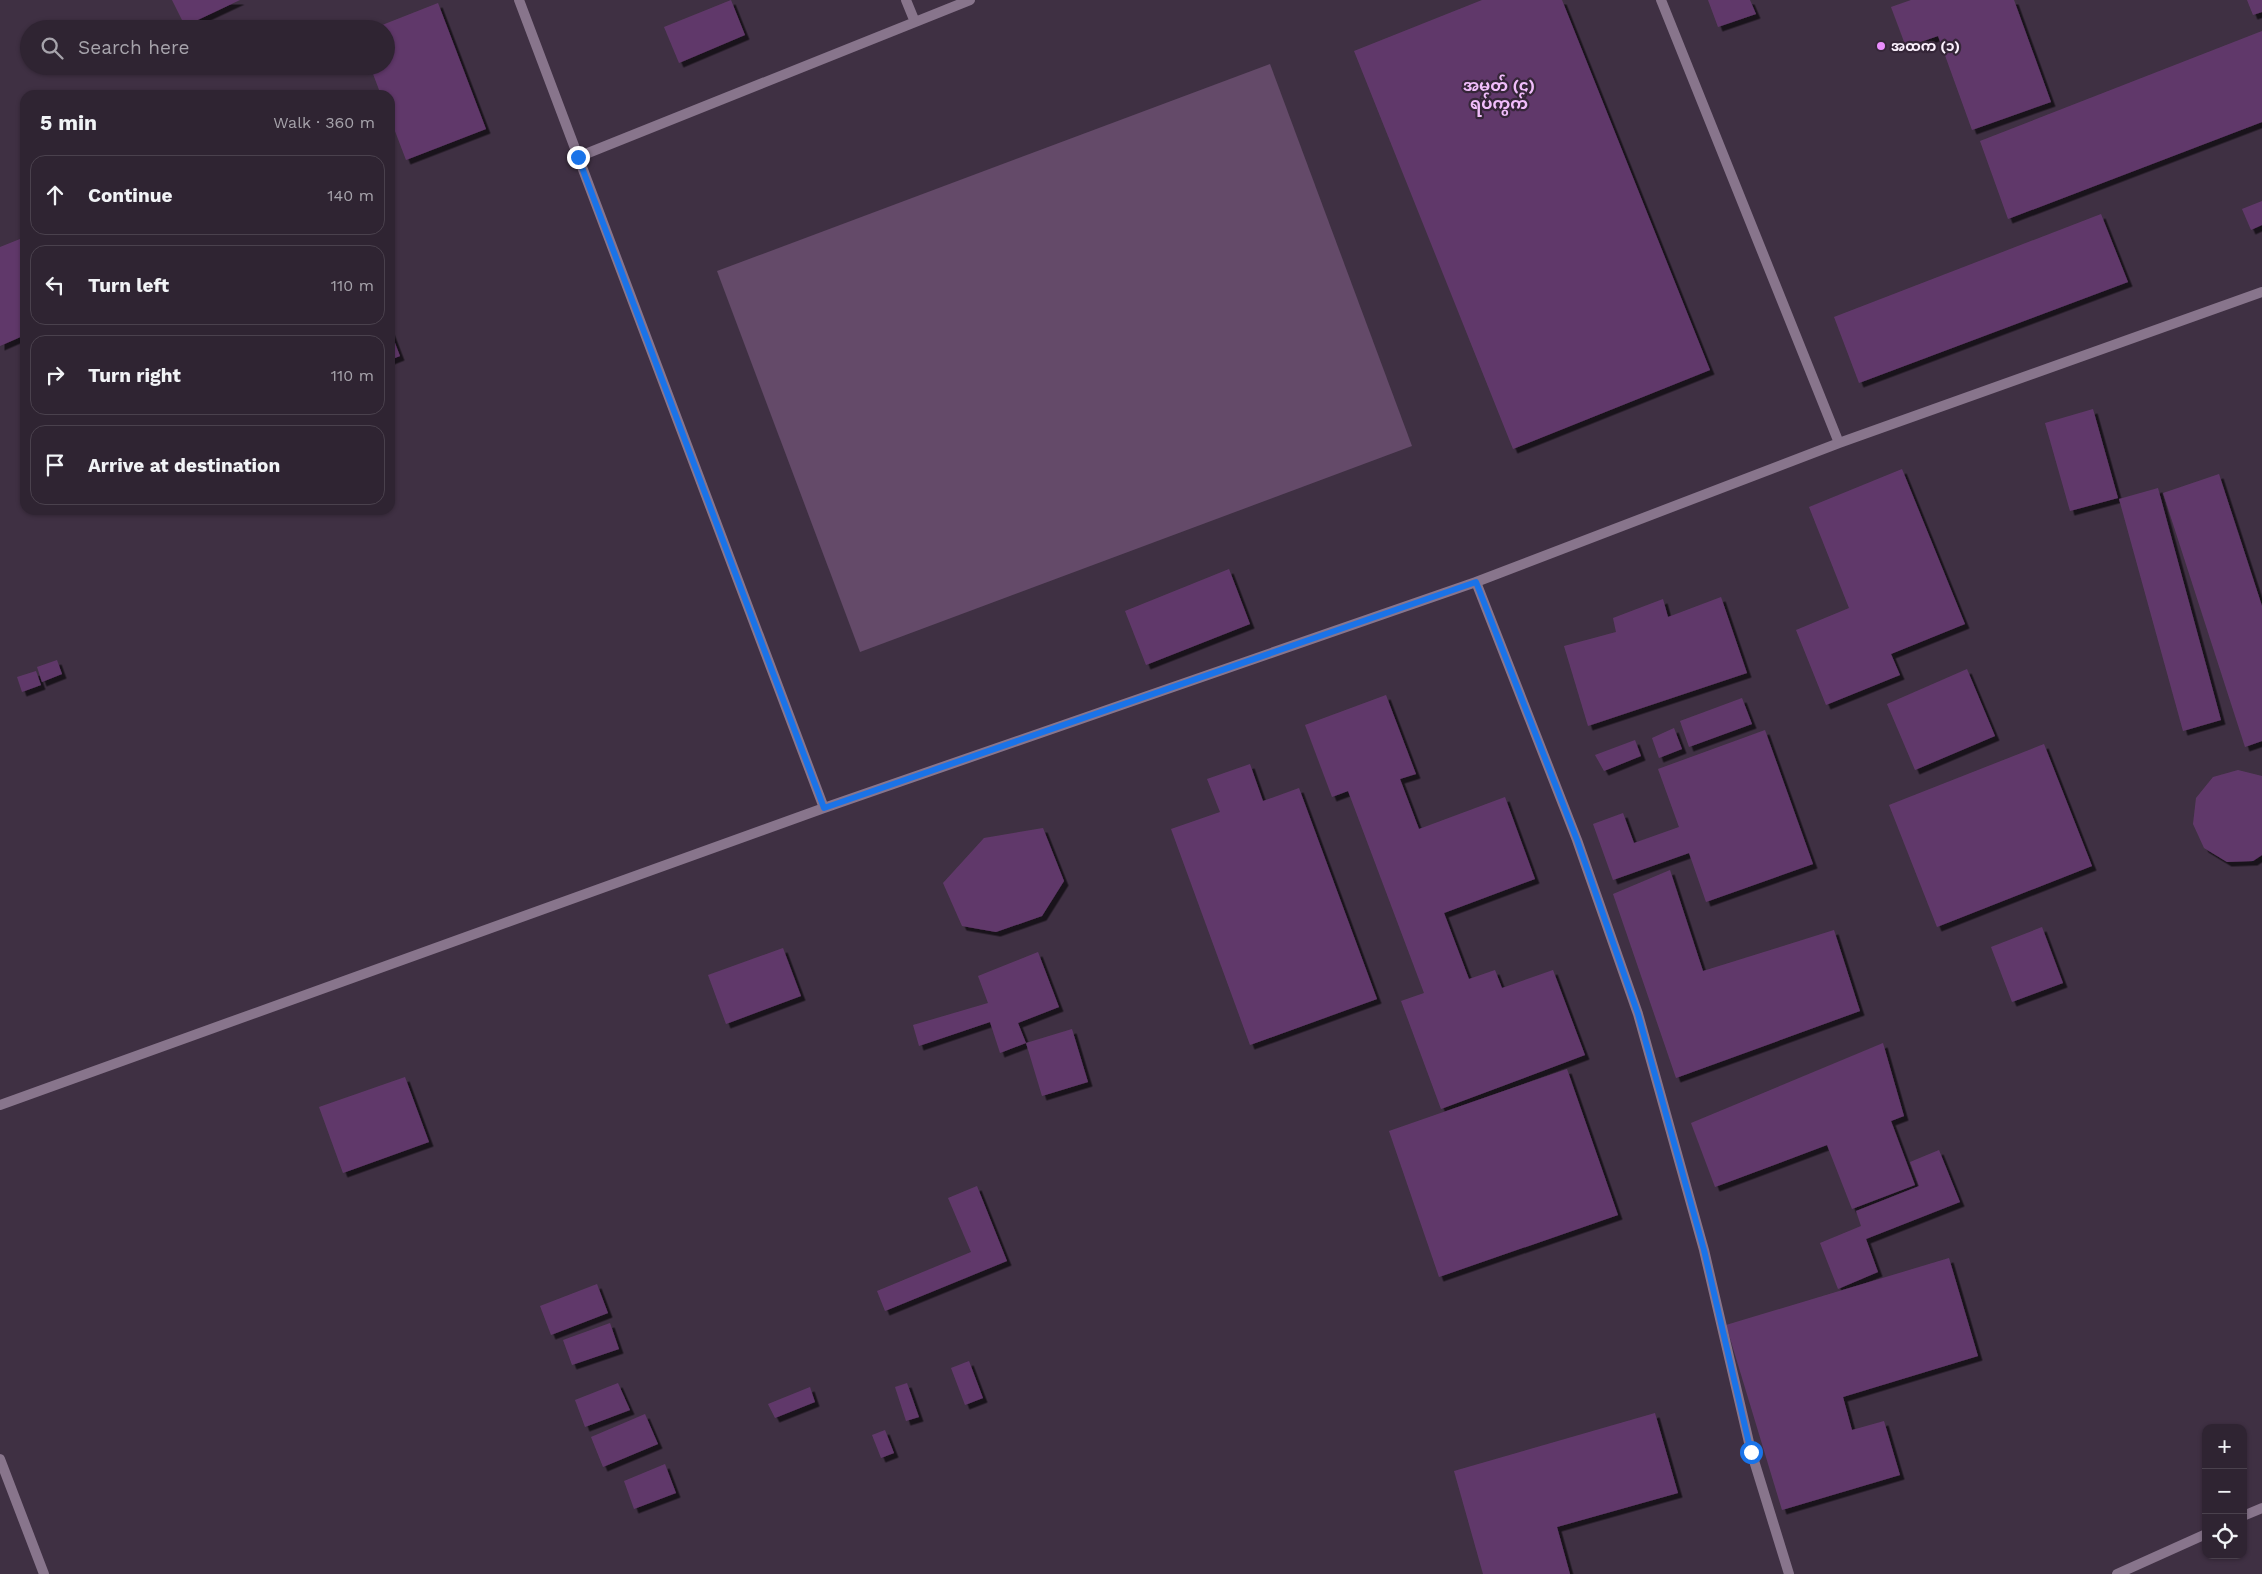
<!DOCTYPE html>
<html lang="en">
<head>
<meta charset="utf-8">
<style>
  body { margin:0; font-family:"Work Sans","Noto Sans Myanmar",sans-serif; background:#3b303e; color:#f1f3f6 }
  .controls { position:absolute; right:15px; bottom:15px; display:grid; overflow:hidden; border-radius:10px; box-shadow:0 1px 4px #0004 }
  .controls button { width:45px; height:45px; display:grid; place-items:center; padding:0; border:0; border-bottom:1px solid #4a414d; background:#2f2432; color:#f1f3f6; font:25px sans-serif }
  .stop { position:absolute; width:15px; height:15px; margin:-11px; border:4px solid #1a73e8; border-radius:50%; background:#fff }
  .stop.end { background:#1a73e8; border-color:#fff; box-shadow:0 1px 5px #0008 }
  .list { margin:0; padding:0; list-style:none }
  h2 { display:flex; justify-content:space-between; align-items:center; height:65px; margin:0; padding:0 20px; font-size:21px }
  h2 small { font-size:16px; font-weight:400; color:#a7a4ac }
  .list li { display:grid; grid-template-columns:32px 1fr auto; gap:15px; align-items:center; box-sizing:border-box; height:80px; margin:0 10px 10px; padding:0 10px; border:1px solid #4a414d; border-radius:15px }
  .list b { display:block; font-size:19px; white-space:nowrap }
  .list em { font-size:16px; font-style:normal; color:#a7a4ac }
  .icon { flex:none; width:28px; height:28px; fill:none; stroke:currentColor; stroke-width:2; stroke-linecap:round; stroke-linejoin:round }
  .map { position:relative; flex:none; width:2262px; height:1574px; overflow:hidden }
  .search { position:absolute; background:#2f2432; box-shadow:0 1px 4px #0004; left:20px; top:20px; width:375px; height:55px; display:flex; align-items:center; gap:12px; box-sizing:border-box; padding:0 18px; border-radius:28px; color:#a7a4ac; font-size:19px }
  .panel { position:absolute; background:#2f2432; box-shadow:0 1px 4px #0004; left:20px; top:90px; width:375px; height:425px; border-radius:15px }
  .map>svg:first-child { display:block }
  .green { fill:#644a69 }
  .building { fill:#61396a; filter:url(#shadow) }
  .lines { fill:none; stroke-linecap:round; stroke-linejoin:round }
  .street { stroke:#88758c; stroke-width:10 }
  .route { stroke:#1a73e8; stroke-width:6 }
  .poi-dot { fill:#ea8dfd; stroke:#352638; stroke-width:2 }
  .labels { text-anchor:middle; dominant-baseline:central; stroke-width:4.5; stroke-linejoin:round; paint-order:stroke }
  .poi-label { font-size:14px; font-weight:bold; fill:#faf0fc; stroke:#352638; text-anchor:start }
  .quarter-label { font-size:16px; font-weight:bold; fill:#f0bdfa; stroke:#352638 }
</style>
</head>
<body>
<div class="map">
<svg width="2262" height="1574" viewBox="0 0 2262 1574">
  <defs>
    <filter id="shadow"><feDropShadow dx="4.5" dy="4.5" stdDeviation="0" flood-color="#0009"/></filter>
  </defs>
  <rect width="100%" height="100%" fill="#3f3043"/>
  <!-- green -->
  <path class="green" d="M1270 64 1412 446 860 652 717 271Z"/>
  <!-- building -->
  <path class="building" d="M172 0H240L185 26Z
    M731 0 745 35 679 63 664 27Z
    M1482 0H1562L1710 370 1513 449 1354 51Z
    M1708 0H1750L1756 14 1718 27Z
    M1911 0H2014L2051 102 1972 130 1938 36 1906 47 1891 7Z
    M2247 0H2262V12L2253 15Z
    M438 3 486 129 406 160 390 118V95H381L370 66H386V29H372Z
    M2262 31V122L2008 219 1980 141Z
    M2262 201V225L2251 230 2242 209Z
    M2101 214 2128 282 1859 383 1834 317Z
    M25 237V335L0 346V247Z
    M390 330 400 356 390 360Z
    M2093 409 2118 498 2070 511 2045 423Z
    M1902 469 1965 624 1891 654 1900 675 1826 705 1796 630 1849 608 1809 507Z
    M2219 474 2262 606V741L2245 747 2163 493Z
    M2158 488 2221 720 2183 731 2119 499Z
    M1229 569 1250 624 1146 665 1125 611Z
    M1721 597 1747 673 1588 726 1564 646 1616 632 1613 618 1663 599 1668 617Z
    M57 660 62 674 42 682 37 667Z
    M1967 669 1995 736 1915 770 1887 704Z
    M36 671 41 685 22 692 17 677Z
    M1386 695 1416 774 1400 779 1419 829 1505 797 1535 879 1444 913 1469 979 1495 970 1502 988 1553 970 1585 1055 1441 1109 1401 1001 1424 993 1348 791 1332 797 1305 725Z
    M1742 698 1752 724 1689 747 1680 721Z
    M1674 728 1682 749 1659 758 1652 738Z
    M1765 730 1813 864 1706 902 1689 853 1613 880 1593 824 1623 813 1634 843 1679 827 1658 769Z
    M1635 740 1641 756 1604 771 1595 755Z
    M2044 744 2092 866 1937 927 1889 805Z
    M1250 764 1263 801 1299 788 1377 999 1250 1045 1171 829 1220 812 1207 779Z
    M2238 770 2262 776V855L2253 861 2227 862 2204 848 2193 824 2196 798 2213 777Z
    M1043 828 1064 881 1042 916 996 932 962 926 943 883 984 838Z
    M1670 870 1703 971 1834 930 1860 1011 1676 1078 1613 894Z
    M2042 927 2063 983 2012 1002 1991 947Z
    M783 948 801 996 726 1024 708 975Z
    M1038 952 1059 1007 1018 1023 1026 1043 1000 1053 990 1022 919 1046 913 1025 988 1003 978 976Z
    M1072 1029 1088 1082 1042 1096 1026 1043Z
    M1883 1043 1904 1116 1891 1121 1915 1185 1852 1209 1827 1145 1715 1187 1691 1123Z
    M1567 1069 1618 1215 1439 1277 1389 1131Z
    M405 1077 429 1142 343 1173 319 1107Z
    M1939 1150 1960 1202 1866 1239 1878 1272 1838 1289 1820 1243 1861 1226 1856 1211 1919 1186 1910 1162Z
    M977 1186 1007 1261 885 1311 877 1291 971 1252 948 1198Z
    M1949 1258 1978 1356 1843 1397 1852 1430 1884 1421 1900 1475 1782 1510 1726 1325Z
    M597 1284 608 1313 551 1335 540 1306Z
    M610 1323 619 1349 572 1365 563 1340Z
    M969 1361 983 1398 965 1405 951 1368Z
    M618 1383 630 1410 585 1427 575 1400Z
    M907 1383 919 1417 906 1421 895 1387Z
    M810 1387 815 1402 775 1418 768 1404Z
    M1655 1413 1678 1493 1557 1527 1570 1574H1483L1454 1471Z
    M645 1414 658 1444 603 1467 591 1437Z
    M885 1430 894 1453 881 1458 872 1435Z
    M665 1464 676 1493 634 1509 624 1481Z"/>
  <g class="lines">
    <!-- street -->
    <path class="street" d="M519 0 824 808
      M906 0 915 22
      M1661 0 1839 443
      M578 157 970 0
      M1476 582 1577 840 1638 1014 1704 1250 1751 1451 1789 1574
      M0 1105 824 808 1476 582 1839 443 2262 292
      M0 1459 44 1574
      M2243 1516 2262 1508
      M2117 1574 2206 1534"/>
  </g>
  <g class="lines">
    <!-- route -->
    <path class="route" d="M578 157 824 808 1476 582 1577 840 1638 1014 1704 1250 1751 1452"/>
  </g>
  <!-- markers -->
  <circle class="poi-dot" cx="1881" cy="46" r="5"/>
  <g class="labels">
    <!-- poi labels -->
    <g class="poi-label">
      <text x="1891" y="46">အထက (၁)</text>
    </g>
    <!-- quarter labels -->
    <g class="quarter-label">
      <text x="1499" y="85">အမှတ် (၄)<tspan x="1499" dy="18">ရပ်ကွက်</tspan></text>
    </g>
  </g>
</svg>
<div class="controls">
<button>+</button>
<button>−</button>
<button><svg class="icon" aria-label="locate" viewBox="0 0 24 24"><circle cx="12" cy="12" r="6"/><path d="M12 2v4M12 18v4M2 12h4M18 12h4"/></svg></button>
</div>
<div class="stop" style="left:1751px;top:1452px"></div>
<div class="stop end" style="left:578px;top:157px"></div>
<div class="search"><svg class="icon" aria-label="search" viewBox="0 0 24 24"><circle cx="10" cy="10" r="6"/><path d="M15 15l6 6"/></svg>Search here</div>
<section class="panel">
<h2>5 min<small>Walk · 360 m</small></h2>
<ul class="list">
<li><svg class="icon" aria-label="ahead" viewBox="0 0 24 24"><path d="M12 20V5M6 11l6-6 6 6"/></svg><div><b>Continue</b></div><em>140 m</em></li>
<li><svg class="icon" aria-label="left" viewBox="0 0 24 24"><path d="M17 20v-9H6M10 6l-5 5 5 5"/></svg><div><b>Turn left</b></div><em>110 m</em></li>
<li><svg class="icon" aria-label="right" viewBox="0 0 24 24"><path d="M7 20v-9h11M14 6l5 5-5 5"/></svg><div><b>Turn right</b></div><em>110 m</em></li>
<li><svg class="icon" aria-label="arrive" viewBox="0 0 24 24"><path d="M6 21V4h12l-3 4 3 4H6"/></svg><div><b>Arrive at destination</b></div></li>
</ul>
</section>
</div>
</body>
</html>
